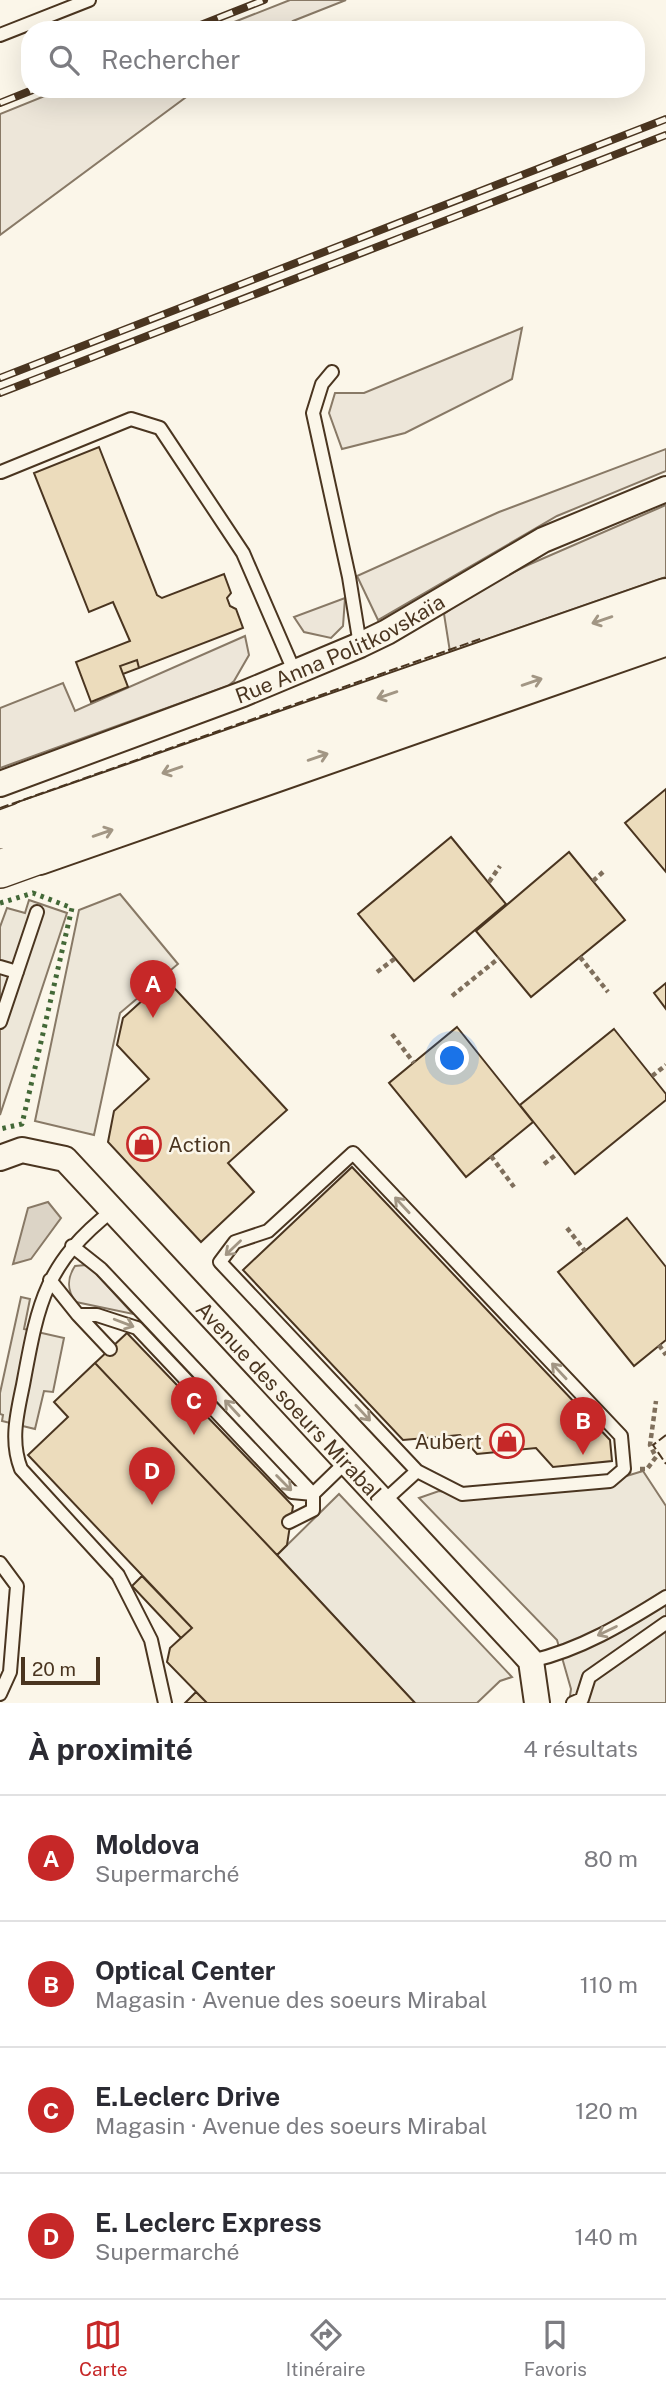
<!DOCTYPE html>
<html lang="fr">
<head>
<meta charset="utf-8">
<style>
  body { margin:0; font-family:"Public Sans",sans-serif; background:#f7f7f7; color:#2b2b33 }
  .scale { position:absolute; left:21px; bottom:18px; width:79px; box-sizing:border-box; padding-left:7px; border:4px solid #4a3520; border-top:0; font-size:19px; line-height:24px; white-space:nowrap; color:#4a3520; -webkit-text-stroke:5px #fbf6e9; paint-order:stroke }
  .you { position:absolute; left:453px; top:1059px; width:24px; height:24px; margin:-18px; border:5px solid #fff; border-radius:50%; background:#1a73e8; box-shadow:0 0 0 10px #1a73e833 }
  .badge { display:grid; place-items:center; width:46px; height:46px; border-radius:50%; background:#c62828; color:#fff; font-size:23px; font-weight:700 }
  .pin { position:absolute; translate:-50% -58px; filter:drop-shadow(0 2px 4px #0008) }
  .pin::after { content:''; position:absolute; top:37px; width:24px; height:21px; background:inherit; clip-path:polygon(0 0,100% 0,50% 100%) }
  .list { margin:0; padding:0; list-style:none }
  h2 { display:flex; justify-content:space-between; align-items:center; height:91px; margin:0; padding:0 28px; font-size:30px }
  h2 small { font-size:23px; font-weight:400; color:#7c7c81 }
  .list li { display:grid; grid-template-columns:46px 1fr auto; gap:21px; align-items:center; box-sizing:border-box; height:126px; padding:0 28px; border-top:2px solid #e1e1e2 }
  .list b { display:block; font-size:26px; white-space:nowrap }
  .list p { margin:0; font-size:23px; white-space:nowrap; color:#7c7c81 }
  .list em { font-size:23px; font-style:normal; color:#7c7c81 }
  .icon { flex:none; width:38px; height:38px; fill:none; stroke:currentColor; stroke-width:2; stroke-linecap:round; stroke-linejoin:round }
  .map { position:relative; flex:none; width:666px; height:1703px; overflow:hidden }
  .search { position:absolute; background:#fff; box-shadow:0 7px 28px #0002; left:21px; right:21px; top:21px; height:77px; display:flex; align-items:center; gap:18px; box-sizing:border-box; padding:0 24px; border-radius:28px; color:#7c7c81; font-size:26px }
  .sheet { height:595px; background:#fff }
  nav { display:flex; justify-content:space-around; align-items:center; box-sizing:border-box; height:98px; border-top:2px solid #e1e1e2; background:#fff; font-size:19px; color:#7c7c81 }
  nav a { display:grid; justify-items:center; gap:4px }
  nav .on { color:#c62828 }
  .map>svg:first-child { display:block }
  .green { fill:#ede6d9; stroke:#887966; stroke-width:2 }
  .parking { fill:#ede7d9; stroke:#887966; stroke-width:2 }
  .water { fill:#dcd4c6; stroke:#887966; stroke-width:2 }
  .building { fill:#ecdcbc; stroke:#4a3520; stroke-width:2 }
  .lines { fill:none; stroke-linecap:round; stroke-linejoin:round }
  .service-casing { stroke:#4a3520; stroke-width:16 }
  .minor-casing { stroke:#4a3520; stroke-width:28 }
  .primary-casing { stroke:#4a3520; stroke-width:40 }
  .trunk-casing { stroke:#4a3520; stroke-width:42 }
  .path { stroke:#7f6f5c; stroke-width:4.5; stroke-dasharray:5 3.5; stroke-linecap:butt }
  .service { stroke:#fbf6e9; stroke-width:12 }
  .minor { stroke:#fbf6e9; stroke-width:24 }
  .primary { stroke:#fbf6e9; stroke-width:37 }
  .trunk { stroke:#fbf6e9; stroke-width:38 }
  .rail-casing { stroke:#4a3520; stroke-width:8 }
  .rail { stroke:#fbf6e9; stroke-width:5; stroke-dasharray:16; stroke-linecap:butt }
  .hedge { stroke:#436837; stroke-width:5; stroke-dasharray:3.5 5; stroke-linecap:butt }
  .fence { stroke:#4a3520; stroke-width:2; stroke-dasharray:9 3.5; stroke-linecap:butt }
  .oneway { stroke:#a29684 }
  .labels { text-anchor:middle; dominant-baseline:central; stroke-width:5; stroke-linejoin:round; paint-order:stroke }
  .street-label { font-size:21px; fill:#4a3520; stroke:#fbf6e9 }
  .poi-label { font-size:21px; fill:#4a3520; stroke:#fbf6e9; text-anchor:start }
</style>
</head>
<body>
<div class="map">
<svg width="666" height="1703" viewBox="0 0 666 1703">
  <rect width="100%" height="100%" fill="#fbf6e9"/>
  <!-- green -->
  <path class="green" d="M290 0H346L293 21 281 30H214Z
    M62 89H197L0 235V114Z
    M522 328 512 379 405 433 342 449 329 413 335 393H364Z
    M666 449V471L557 516 378 620 357 576 499 512Z
    M666 505V577L450 652 444 614 475 591 528 565Z
    M345 598 343 626 331 638 304 632 294 617Z
    M245 636 249 655 234 681 228 686 0 768V708L63 683 75 711Z
    M86 1265 90 1267 133 1314 76 1302C67 1291 67 1278 75 1266Z"/>
  <!-- parking -->
  <path class="parking" d="M120 894 178 964 120 1013 94 1135 35 1121 79 910Z
    M29 900 67 913 0 1115V927L7 908 25 913Z
    M21 1297 30 1299 24 1329 64 1338 53 1392 44 1391 35 1429 2 1421 3 1415 0 1414V1393Z
    M643 1471 666 1506V1703H569L571 1689 557 1640 419 1498 439 1491 462 1494 610 1481Z
    M339 1494 512 1677 500 1681 477 1703H415L277 1555Z"/>
  <!-- water -->
  <path class="water" d="M48 1202 61 1218 31 1259 13 1264 28 1208Z"/>
  <!-- building -->
  <path class="building" d="M99 447 157 595 162 598 224 574 231 593 227 598 230 606 236 609 243 628 139 668 137 660 120 666 128 687 91 702 76 662 130 641 113 602 89 612 34 473Z
    M137 660 139 668 123 674 120 666Z
    M666 789V872L625 823Z
    M451 837 506 904 414 981 358 914Z
    M569 852 625 920 531 997 476 931Z
    M166 979 287 1110 228 1163 254 1192 201 1242 108 1142 114 1111 149 1079 117 1045 123 1018Z
    M666 983V1009L654 993Z
    M457 1027 533 1122 466 1177 389 1083Z
    M614 1029 666 1094V1100L575 1174 520 1105Z
    M352 1167 610 1440 612 1461 553 1467 536 1448 477 1454 460 1435 403 1440 243 1270Z
    M627 1218 666 1267V1340L634 1366 558 1272Z
    M127 1333 293 1506 287 1545 277 1555 95 1363Z
    M95 1363 277 1555 415 1703H207L167 1662 170 1648 192 1628 28 1455 68 1417 54 1402Z
    M142 1576 192 1628 181 1638 132 1586Z
    M196 1692 207 1703H185Z"/>
  <g class="lines">
    <!-- service casing -->
    <g class="service-casing">
      <path id="service" d="M0 35 89 0
        M332 372 322 384 313 413 349 577 360 645
        M1 472 131 419 160 428 243 553 295 673
        M0 967 17 972
        M0 1022 37 912
        M113 1210C44 1264 38 1304 23 1385 17 1414 10 1441 21 1469L118 1575 151 1640 165 1703
        M72 1246 101 1269 313 1494V1510L289 1522
        M50 1280 78 1315H97L137 1328 292 1492 313 1494 345 1463
        M78 1315 110 1349
        M383 1502 417 1471 462 1494 610 1481 624 1469 621 1436 353 1153 268 1231 235 1242 220 1262 417 1471
        M0 1563 17 1586 10 1672 0 1694
        M531 1661C580 1650 623 1624 666 1597
        M573 1703 582 1699 589 1677 666 1623"/>
    </g>
    <!-- minor casing -->
    <g class="minor-casing">
      <g id="minor">
        <path id="s1" d="M0 784 243 694 360 645 387 632 543 540 666 489"/>
        <path id="s2" d="M0 1158 22 1150 65 1159 521 1650 531 1661 537 1703"/>
      </g>
    </g>
    <!-- primary casing -->
    <g class="primary-casing">
      <path id="primary" d="M0 830 27 820
        M0 869 39 855"/>
    </g>
    <!-- trunk casing -->
    <g class="trunk-casing">
      <path id="trunk" d="M27 820 666 598
        M39 855 666 636"/>
    </g>
    <!-- path -->
    <path class="path" d="M593 881 603 872
      M489 882 500 866
      M580 957 608 992
      M377 972 397 957
      M452 996 499 958
      M392 1034 414 1063
      M652 1076 666 1065
      M491 1156 514 1187
      M544 1164 558 1153
      M567 1228 585 1251
      M659 1345 666 1355
      M640 1469H647L656 1457 650 1445 656 1401"/>
    <!-- service -->
    <use href="#service" class="service"/>
    <!-- minor -->
    <use href="#minor" class="minor"/>
    <!-- primary -->
    <use href="#primary" class="primary"/>
    <!-- trunk -->
    <use href="#trunk" class="trunk"/>
    <!-- rail casing -->
    <g class="rail-casing">
      <path id="rail" d="M188 30 264 0
        M0 103 35 89
        M0 378 666 119
        M0 393 666 135"/>
    </g>
    <!-- rail -->
    <use href="#rail" class="rail"/>
    <!-- hedge -->
    <path class="hedge" d="M0 903 33 893 72 908 22 1124 0 1129"/>
    <!-- fence -->
    <path class="fence" d="M0 808 483 638
      M666 1435 653 1445 666 1464"/>
  </g>
  <!-- one-way arrows -->
  <defs><path id="oneway-shaft" d="M-6 0H5M1.5-3L5.5 0L1.5 3" fill="none" stroke-width="1.6" stroke-linecap="round" stroke-linejoin="round" transform="scale(1.75)"/></defs>
  <g class="oneway">
    <use href="#oneway-shaft" transform="translate(602 620) rotate(161)"/>
    <use href="#oneway-shaft" transform="translate(532 682) rotate(-19)"/>
    <use href="#oneway-shaft" transform="translate(387 695) rotate(161)"/>
    <use href="#oneway-shaft" transform="translate(318 757) rotate(-19)"/>
    <use href="#oneway-shaft" transform="translate(172 770) rotate(161)"/>
    <use href="#oneway-shaft" transform="translate(103 833) rotate(-19)"/>
    <use href="#oneway-shaft" transform="translate(402 1205) rotate(-133)"/>
    <use href="#oneway-shaft" transform="translate(233 1248) rotate(136)"/>
    <use href="#oneway-shaft" transform="translate(124 1323) rotate(21)"/>
    <use href="#oneway-shaft" transform="translate(559 1371) rotate(-133)"/>
    <use href="#oneway-shaft" transform="translate(232 1408) rotate(-133)"/>
    <use href="#oneway-shaft" transform="translate(363 1413) rotate(47)"/>
    <use href="#oneway-shaft" transform="translate(284 1483) rotate(45)"/>
    <use href="#oneway-shaft" transform="translate(607 1631) rotate(154)"/>
  </g>
  <!-- icons -->
  <defs>
    <g id="shop-ring" transform="scale(1.75)"><circle r="9.5" fill="#fbf6e9" stroke="#c62828" stroke-width="1.5"/><path d="M-5-2.5h2.3a2.7 3.5 0 0 1 5.4 0H5L5.5 6h-11ZM-1.5-2.5h3a1.5 2.3 0 0 0-3 0Z" fill="#c62828"/></g>
  </defs>
  <g fill-rule="evenodd">
    <use href="#shop-ring" x="144" y="1144"/>
    <use href="#shop-ring" x="507" y="1441"/>
  </g>
  <g class="labels">
    <!-- street labels -->
    <g class="street-label">
      <text stroke="none"><textPath href="#s1" startOffset="366">Rue Anna Politkovskaïa</textPath></text>
      <text stroke="none"><textPath href="#s2" startOffset="397">Avenue des soeurs Mirabal</textPath></text>
    </g>
    <!-- poi labels -->
    <g class="poi-label">
      <text x="168" y="1144">Action</text>
      <text x="482" y="1441" text-anchor="end">Aubert</text>
    </g>
  </g>
</svg>
<div class="scale">20 m</div>
<div class="you"></div>
<div class="pin badge" style="left:153px;top:1018px">A</div>
<div class="pin badge" style="left:583px;top:1455px">B</div>
<div class="pin badge" style="left:194px;top:1435px">C</div>
<div class="pin badge" style="left:152px;top:1505px">D</div>
<div class="search"><svg class="icon" aria-label="search" viewBox="0 0 24 24"><circle cx="10" cy="10" r="6"/><path d="M15 15l6 6"/></svg>Rechercher</div>
</div>
<section class="sheet">
<h2>À proximité<small>4 résultats</small></h2>
<ul class="list">
<li><span class="badge">A</span><div><b>Moldova</b><p>Supermarché</p></div><em>80 m</em></li>
<li><span class="badge">B</span><div><b>Optical Center</b><p>Magasin · Avenue des soeurs Mirabal</p></div><em>110 m</em></li>
<li><span class="badge">C</span><div><b>E.Leclerc Drive</b><p>Magasin · Avenue des soeurs Mirabal</p></div><em>120 m</em></li>
<li><span class="badge">D</span><div><b>E. Leclerc Express</b><p>Supermarché</p></div><em>140 m</em></li>
</ul>
</section>
<nav>
<a class="on"><svg class="icon" aria-label="map" viewBox="0 0 24 24"><path d="M3 6l6-2 6 2 6-2v14l-6 2-6-2-6 2zM9 4v14M15 6v14"/></svg>Carte</a>
<a><svg class="icon" aria-label="directions" viewBox="0 0 24 24"><path d="M12 3l9 9-9 9-9-9zM9 14v-3h6M13 9l2 2-2 2"/></svg>Itinéraire</a>
<a><svg class="icon" aria-label="saved" viewBox="0 0 24 24"><path d="M7 4h10v16l-5-4-5 4z"/></svg>Favoris</a>
</nav>
</body>
</html>
